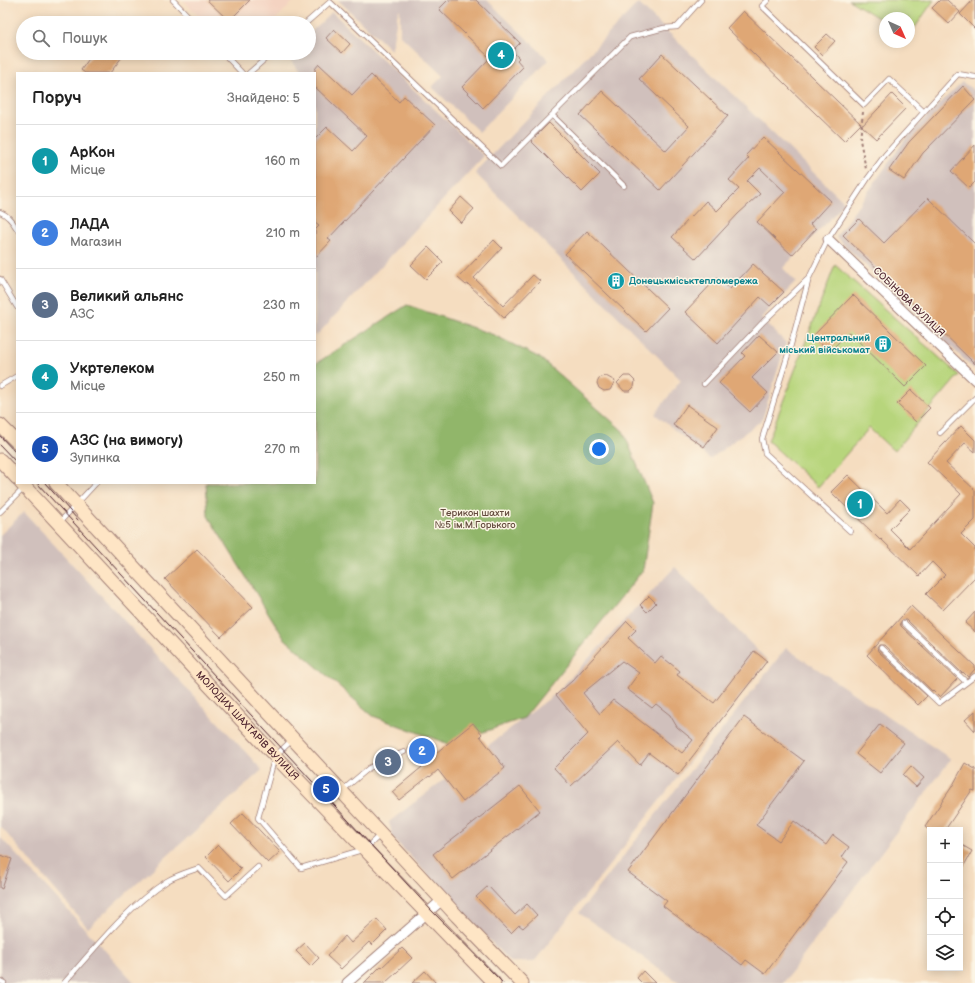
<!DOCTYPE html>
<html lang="uk">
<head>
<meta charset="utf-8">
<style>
  body { margin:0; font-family:"Balsamiq Sans",sans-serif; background:#f6f6f6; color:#222 }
  .controls { position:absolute; right:12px; bottom:12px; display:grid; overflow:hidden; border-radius:0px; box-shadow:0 2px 10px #0003 }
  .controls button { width:36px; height:36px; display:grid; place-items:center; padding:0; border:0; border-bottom:1px solid #e0e0e0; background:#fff; color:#222; font:20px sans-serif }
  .compass { position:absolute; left:879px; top:12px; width:36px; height:36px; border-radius:50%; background:#fff; box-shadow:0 2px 10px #0003; rotate:135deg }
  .you { position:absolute; left:599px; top:449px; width:14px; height:14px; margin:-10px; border:3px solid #fff; border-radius:50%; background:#1a73e8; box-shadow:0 0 0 6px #1a73e833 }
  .badge { display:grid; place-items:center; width:26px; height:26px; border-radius:50%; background:#1a73e8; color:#fff; font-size:13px; font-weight:700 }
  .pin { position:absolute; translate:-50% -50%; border:2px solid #fff; box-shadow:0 1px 4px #0006 }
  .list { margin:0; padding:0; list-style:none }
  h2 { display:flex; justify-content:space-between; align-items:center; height:52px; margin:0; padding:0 16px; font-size:17px }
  h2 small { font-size:13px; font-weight:400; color:#767676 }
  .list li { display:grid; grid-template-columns:26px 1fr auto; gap:12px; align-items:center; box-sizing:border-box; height:72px; padding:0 16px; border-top:1px solid #e0e0e0 }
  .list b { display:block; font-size:15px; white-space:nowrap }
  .list p { margin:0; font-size:13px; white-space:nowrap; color:#767676 }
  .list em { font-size:13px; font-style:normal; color:#767676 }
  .icon { flex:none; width:22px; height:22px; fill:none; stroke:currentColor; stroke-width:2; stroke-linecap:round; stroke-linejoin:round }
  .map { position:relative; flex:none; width:975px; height:983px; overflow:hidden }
  .search { position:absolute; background:#fff; box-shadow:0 2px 10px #0003; left:16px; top:16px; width:300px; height:44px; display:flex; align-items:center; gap:10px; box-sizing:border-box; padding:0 14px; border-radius:22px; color:#767676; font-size:15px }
  .panel { position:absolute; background:#fff; box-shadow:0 2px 10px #0003; left:16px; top:72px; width:300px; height:412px; border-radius:0px }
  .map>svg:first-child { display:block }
  .built { fill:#f4d3c1 }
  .industrial { fill:#d0c0bc }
  .green { fill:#b7d57b; stroke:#807a53 }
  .forest { fill:#91b66b; stroke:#6e6a4b }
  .building { fill:#dfa774; fill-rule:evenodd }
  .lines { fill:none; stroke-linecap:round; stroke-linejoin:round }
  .lane-casing { stroke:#a07e76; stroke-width:6 }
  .street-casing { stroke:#a07e76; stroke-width:11 }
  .secondary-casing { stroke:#a07e76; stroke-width:15 }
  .path { stroke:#a07e76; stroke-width:2; stroke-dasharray:3 3; stroke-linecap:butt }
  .lane { stroke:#fff; stroke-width:4.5 }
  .street { stroke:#fff; stroke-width:9 }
  .secondary { stroke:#fee5c5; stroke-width:13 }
  .tram { stroke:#4a1f2b; stroke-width:1 }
  .labels { text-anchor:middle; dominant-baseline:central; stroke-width:3; stroke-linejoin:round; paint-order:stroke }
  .culture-label { font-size:10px; font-weight:bold; fill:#0d838f; stroke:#fcf5e5; text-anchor:start }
  .street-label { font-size:10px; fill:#4a1f2b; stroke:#fcf5e5 }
  .park-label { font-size:10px; fill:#654c3f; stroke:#fcf5e5 }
</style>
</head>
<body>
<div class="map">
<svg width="975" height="983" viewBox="0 0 975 983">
  <rect width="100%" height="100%" fill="#fcf5e5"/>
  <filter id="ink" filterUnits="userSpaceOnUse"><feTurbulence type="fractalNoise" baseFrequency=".025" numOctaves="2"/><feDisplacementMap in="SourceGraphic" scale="8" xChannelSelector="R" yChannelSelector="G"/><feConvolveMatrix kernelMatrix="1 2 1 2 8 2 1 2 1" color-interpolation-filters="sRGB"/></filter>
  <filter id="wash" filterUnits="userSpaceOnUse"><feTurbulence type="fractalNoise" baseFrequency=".012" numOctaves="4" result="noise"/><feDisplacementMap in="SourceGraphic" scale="16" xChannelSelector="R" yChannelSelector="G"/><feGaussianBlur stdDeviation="0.9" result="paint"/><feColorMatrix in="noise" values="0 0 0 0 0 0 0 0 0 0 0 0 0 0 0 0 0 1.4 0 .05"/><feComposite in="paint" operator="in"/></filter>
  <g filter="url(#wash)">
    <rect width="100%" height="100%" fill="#f5ddc0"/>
    <!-- built -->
    <path class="built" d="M183 0H295L272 23H205Z"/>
    <!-- industrial -->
    <path class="industrial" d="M338 0H487L549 60 479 132 432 87 443 76 400 35V9L398 12 391 50Z
      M638 3 845 203 783 268 796 282 761 318 786 343 762 420 710 459 655 414 681 380 475 173Z
      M332 12 484 156 315 337V73H297L298 71 287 55 289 53H309V34Z
      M962 82 975 91V370L836 237 909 134Z
      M24 512 262 770 88 928 0 826V535Z
      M675 567 768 661 534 962H510L393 838 389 822 555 694Z
      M786 648 951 759 783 983H680L579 913Z
      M0 837 135 983H0Z"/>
    <!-- green -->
    <path class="green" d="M849 0H934L909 36V18H885V22Z
      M835 265 959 375 894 451 869 428 818 487 768 441Z"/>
    <!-- forest -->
    <path class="forest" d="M407 305 494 335 540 358 623 431 653 503 643 570 524 718 449 744 373 716 284 638 208 516 206 483H315V364Z"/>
    <g id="blocks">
      <!-- building -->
      <path class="building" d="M207 0H250L229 21Z
        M448 0H476L520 43 512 51 519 58 517 60 523 67 483 108 462 87 490 58 439 9Z
        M940 0H947L960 12 949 24 932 8Z
        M973 0H975V29L960 14Z
        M743 11 861 124 844 141 727 28Z
        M334 29 350 44 342 53 326 38Z
        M827 34 835 41 822 55 814 47Z
        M93 53H125L110 73H85L81 70Z
        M662 54 728 116 660 190 580 115 602 91 666 151 689 126 639 79Z
        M319 64 352 95 371 75 399 102 404 96 435 125 328 239 331 241 315 258V230L319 226 315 223V139L327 127 353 151 367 136 315 87V69Z
        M963 86 975 100 923 153 904 180 889 170 909 142Z
        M892 94 906 108 876 139 862 126Z
        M549 123 600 174 582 192 531 141Z
        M763 137 831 201 810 224 816 229 792 255 757 222 785 192 760 168 747 181 760 194 738 214 696 259 672 237 706 201 717 211 739 189 729 180 749 158 746 155Z
        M975 145V182L969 188 951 171Z
        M461 197 474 209 461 223 449 211Z
        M928 198 975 244V364L843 235 859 219 884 243Z
        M587 231 668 308 646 331 565 254Z
        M494 240 502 248 474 278 503 306 533 275 540 281 504 318 468 284 466 285 458 278Z
        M428 247 443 262 426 279 411 265Z
        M753 264 784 292 770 306 760 297 718 343 685 312 717 278 730 289Z
        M853 295 926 366 905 387 849 332 829 352 813 336Z
        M759 335 778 352 752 378 768 393 750 412 719 383 745 356 742 353Z
        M606 376 615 381 610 390 604 391 599 388 597 383 600 377Z
        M624 376H630L635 381 634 387 630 391H624L617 383Z
        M911 390 930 408 916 422 897 404Z
        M687 405 718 427 704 447 673 425Z
        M961 426 975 440V452L965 443 946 463 975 490V520L961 534 975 548V577L943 610 926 594 945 575 932 562 919 576 881 539 880 540 831 492 848 475 887 513 900 499 910 509 890 529 910 549 961 494 927 462Z
        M197 549 253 607 221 637 165 579Z
        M649 596 656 603 647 612 640 605Z
        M911 606 975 666V669L968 677 963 672 962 673 907 620H902L900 623 901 626 957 679 940 697 933 690 932 691 884 645H879L877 648 878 651 927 696 918 705 867 655Z
        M975 612V632L965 623Z
        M627 621 636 630 628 638 655 663 661 656 680 671 677 675 714 703 754 651 767 661 678 775 649 753 640 765 618 742 571 786 554 768 588 734 556 695 572 681ZM622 661 639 673 627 689 652 708 656 704 670 715 677 727 693 740 682 753 613 700 600 714 583 693Z
        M975 711V731L965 720Z
        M744 717 804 761 756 825 779 841 794 821 826 845 833 835 849 847 842 857 848 862 765 974 746 960 742 965 663 906 667 901 628 872Z
        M473 723 482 734 480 736 505 768 463 802 438 770 430 777 429 776 399 800 392 792 422 767 408 749 423 737 436 753Z
        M880 724 904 743 880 773 856 754Z
        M965 763 975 769V791L972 790 945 830H930L925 827 953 785Z
        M911 766 924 778 916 787 903 775Z
        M520 786 540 811 453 879 433 854Z
        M243 813 280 852 268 863 231 824Z
        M960 844 972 851 960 873Z
        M218 845 241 869 229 881 206 857Z
        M0 855 12 859 2 889 0 888Z
        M488 886 515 915 527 904 537 915 523 928 519 925 511 933 476 897Z
        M377 919 387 930 372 945 369 942 341 969 327 956 345 936 351 943Z
        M305 943 319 958 311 966 296 951Z
        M402 948 412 958 397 972 385 983H364L381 966 382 967Z
        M425 971 436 983H412Z
        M643 971 655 983H642L637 978Z"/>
    </g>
  </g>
  <g filter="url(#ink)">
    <use href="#blocks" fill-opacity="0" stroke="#a07e76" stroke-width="1"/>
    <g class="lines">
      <!-- lane casing -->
      <g class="lane-casing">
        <path id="lane" d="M173 0 195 23
          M768 0 762 6 864 105 889 79 924 112
          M306 23 330 2 501 166 630 37 664 28 677 27 701 0
          M223 53 242 73
          M249 73 272 53
          M552 115 624 186
          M0 212C8 215 13 222 17 229
          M809 278 790 348 762 439 765 453 850 531
          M0 279 17 307
          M704 384 764 321 809 278 828 239 868 178 885 155 958 74 975 77
          M0 386 17 376
          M940 433 975 398
          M0 512 24 488
          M59 523 96 483
          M904 623 966 682
          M881 648 939 703 975 676
          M292 740 275 756 258 818 301 868 365 849 381 834
          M325 805 369 768 404 752
          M0 981 4 983
          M64 983C95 948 127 907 167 881 177 875 188 872 199 868L226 896 258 867"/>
      </g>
      <!-- street casing -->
      <g class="street-casing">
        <path id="street" d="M828 239 975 380
          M347 983 442 900"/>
      </g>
      <!-- secondary casing -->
      <g class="secondary-casing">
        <g id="secondary">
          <path d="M0 425 17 442"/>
          <path d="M0 460 17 478"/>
          <path id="s1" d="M21 483 275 756 494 983"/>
          <path d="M56 483 457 916 522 983"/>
        </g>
      </g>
      <!-- path -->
      <path class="path" d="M863 112 860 140 866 169"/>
      <!-- lane -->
      <use href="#lane" class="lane"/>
      <!-- street -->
      <use href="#street" class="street"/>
      <!-- secondary -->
      <use href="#secondary" class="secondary"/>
      <!-- tram -->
      <path class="tram" d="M0 436 17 454
        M0 445 17 463
        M37 483 431 910 503 983
        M45 483 78 520"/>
    </g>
  </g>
  <!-- icons -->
  <defs>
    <g id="building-disc" transform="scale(0.9)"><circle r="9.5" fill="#0f9aa8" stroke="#fcf5e5"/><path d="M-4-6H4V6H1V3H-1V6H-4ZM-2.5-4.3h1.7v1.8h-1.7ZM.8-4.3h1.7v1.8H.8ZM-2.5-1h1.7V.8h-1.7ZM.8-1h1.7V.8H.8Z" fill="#fff"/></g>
  </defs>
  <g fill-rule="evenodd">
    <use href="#building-disc" x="616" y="281"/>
    <use href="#building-disc" x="883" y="344"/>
  </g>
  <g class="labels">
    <!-- culture labels -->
    <g class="culture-label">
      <text x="629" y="281">Донецькміськтепломережа</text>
      <text x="870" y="338" text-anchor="end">Центральний<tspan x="870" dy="12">міський військомат</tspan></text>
    </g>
    <!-- street labels -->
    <g class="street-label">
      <text transform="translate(909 302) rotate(44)">СОБІНОВА ВУЛИЦЯ</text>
      <text stroke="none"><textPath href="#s1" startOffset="332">МОЛОДИХ ШАХТАРІВ ВУЛИЦЯ</textPath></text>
    </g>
    <!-- park labels -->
    <g class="park-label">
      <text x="475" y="513">Терикон шахти<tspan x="475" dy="12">№5 ім.М.Горького</tspan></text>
    </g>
  </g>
</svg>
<div class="controls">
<button>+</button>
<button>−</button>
<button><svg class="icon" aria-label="locate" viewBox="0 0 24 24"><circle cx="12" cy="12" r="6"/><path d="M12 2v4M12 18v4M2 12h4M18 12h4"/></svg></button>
<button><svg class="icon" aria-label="layers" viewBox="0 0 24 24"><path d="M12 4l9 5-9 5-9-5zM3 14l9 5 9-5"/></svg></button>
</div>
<svg class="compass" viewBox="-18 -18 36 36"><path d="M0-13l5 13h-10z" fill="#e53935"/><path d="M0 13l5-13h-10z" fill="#767676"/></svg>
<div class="you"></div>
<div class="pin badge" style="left:860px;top:504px;background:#0f9aa8">1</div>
<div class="pin badge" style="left:422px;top:751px;background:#3f7fe0">2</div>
<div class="pin badge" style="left:388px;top:762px;background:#5c6f8a">3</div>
<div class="pin badge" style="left:501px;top:55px;background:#0f9aa8">4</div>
<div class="pin badge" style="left:326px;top:789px;background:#1a4fb4">5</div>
<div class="search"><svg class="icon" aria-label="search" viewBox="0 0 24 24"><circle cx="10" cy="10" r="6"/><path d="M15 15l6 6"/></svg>Пошук</div>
<section class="panel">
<h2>Поруч<small>Знайдено: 5</small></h2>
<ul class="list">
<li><span class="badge" style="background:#0f9aa8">1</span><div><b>АрКон</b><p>Місце</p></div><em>160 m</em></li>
<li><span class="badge" style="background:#3f7fe0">2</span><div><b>ЛАДА</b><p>Магазин</p></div><em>210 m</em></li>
<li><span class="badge" style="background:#5c6f8a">3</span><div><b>Великий альянс</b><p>АЗС</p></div><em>230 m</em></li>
<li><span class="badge" style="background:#0f9aa8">4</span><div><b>Укртелеком</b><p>Місце</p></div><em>250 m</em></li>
<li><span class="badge" style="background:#1a4fb4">5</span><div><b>АЗС (на вимогу)</b><p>Зупинка</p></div><em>270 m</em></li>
</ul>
</section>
</div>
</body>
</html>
